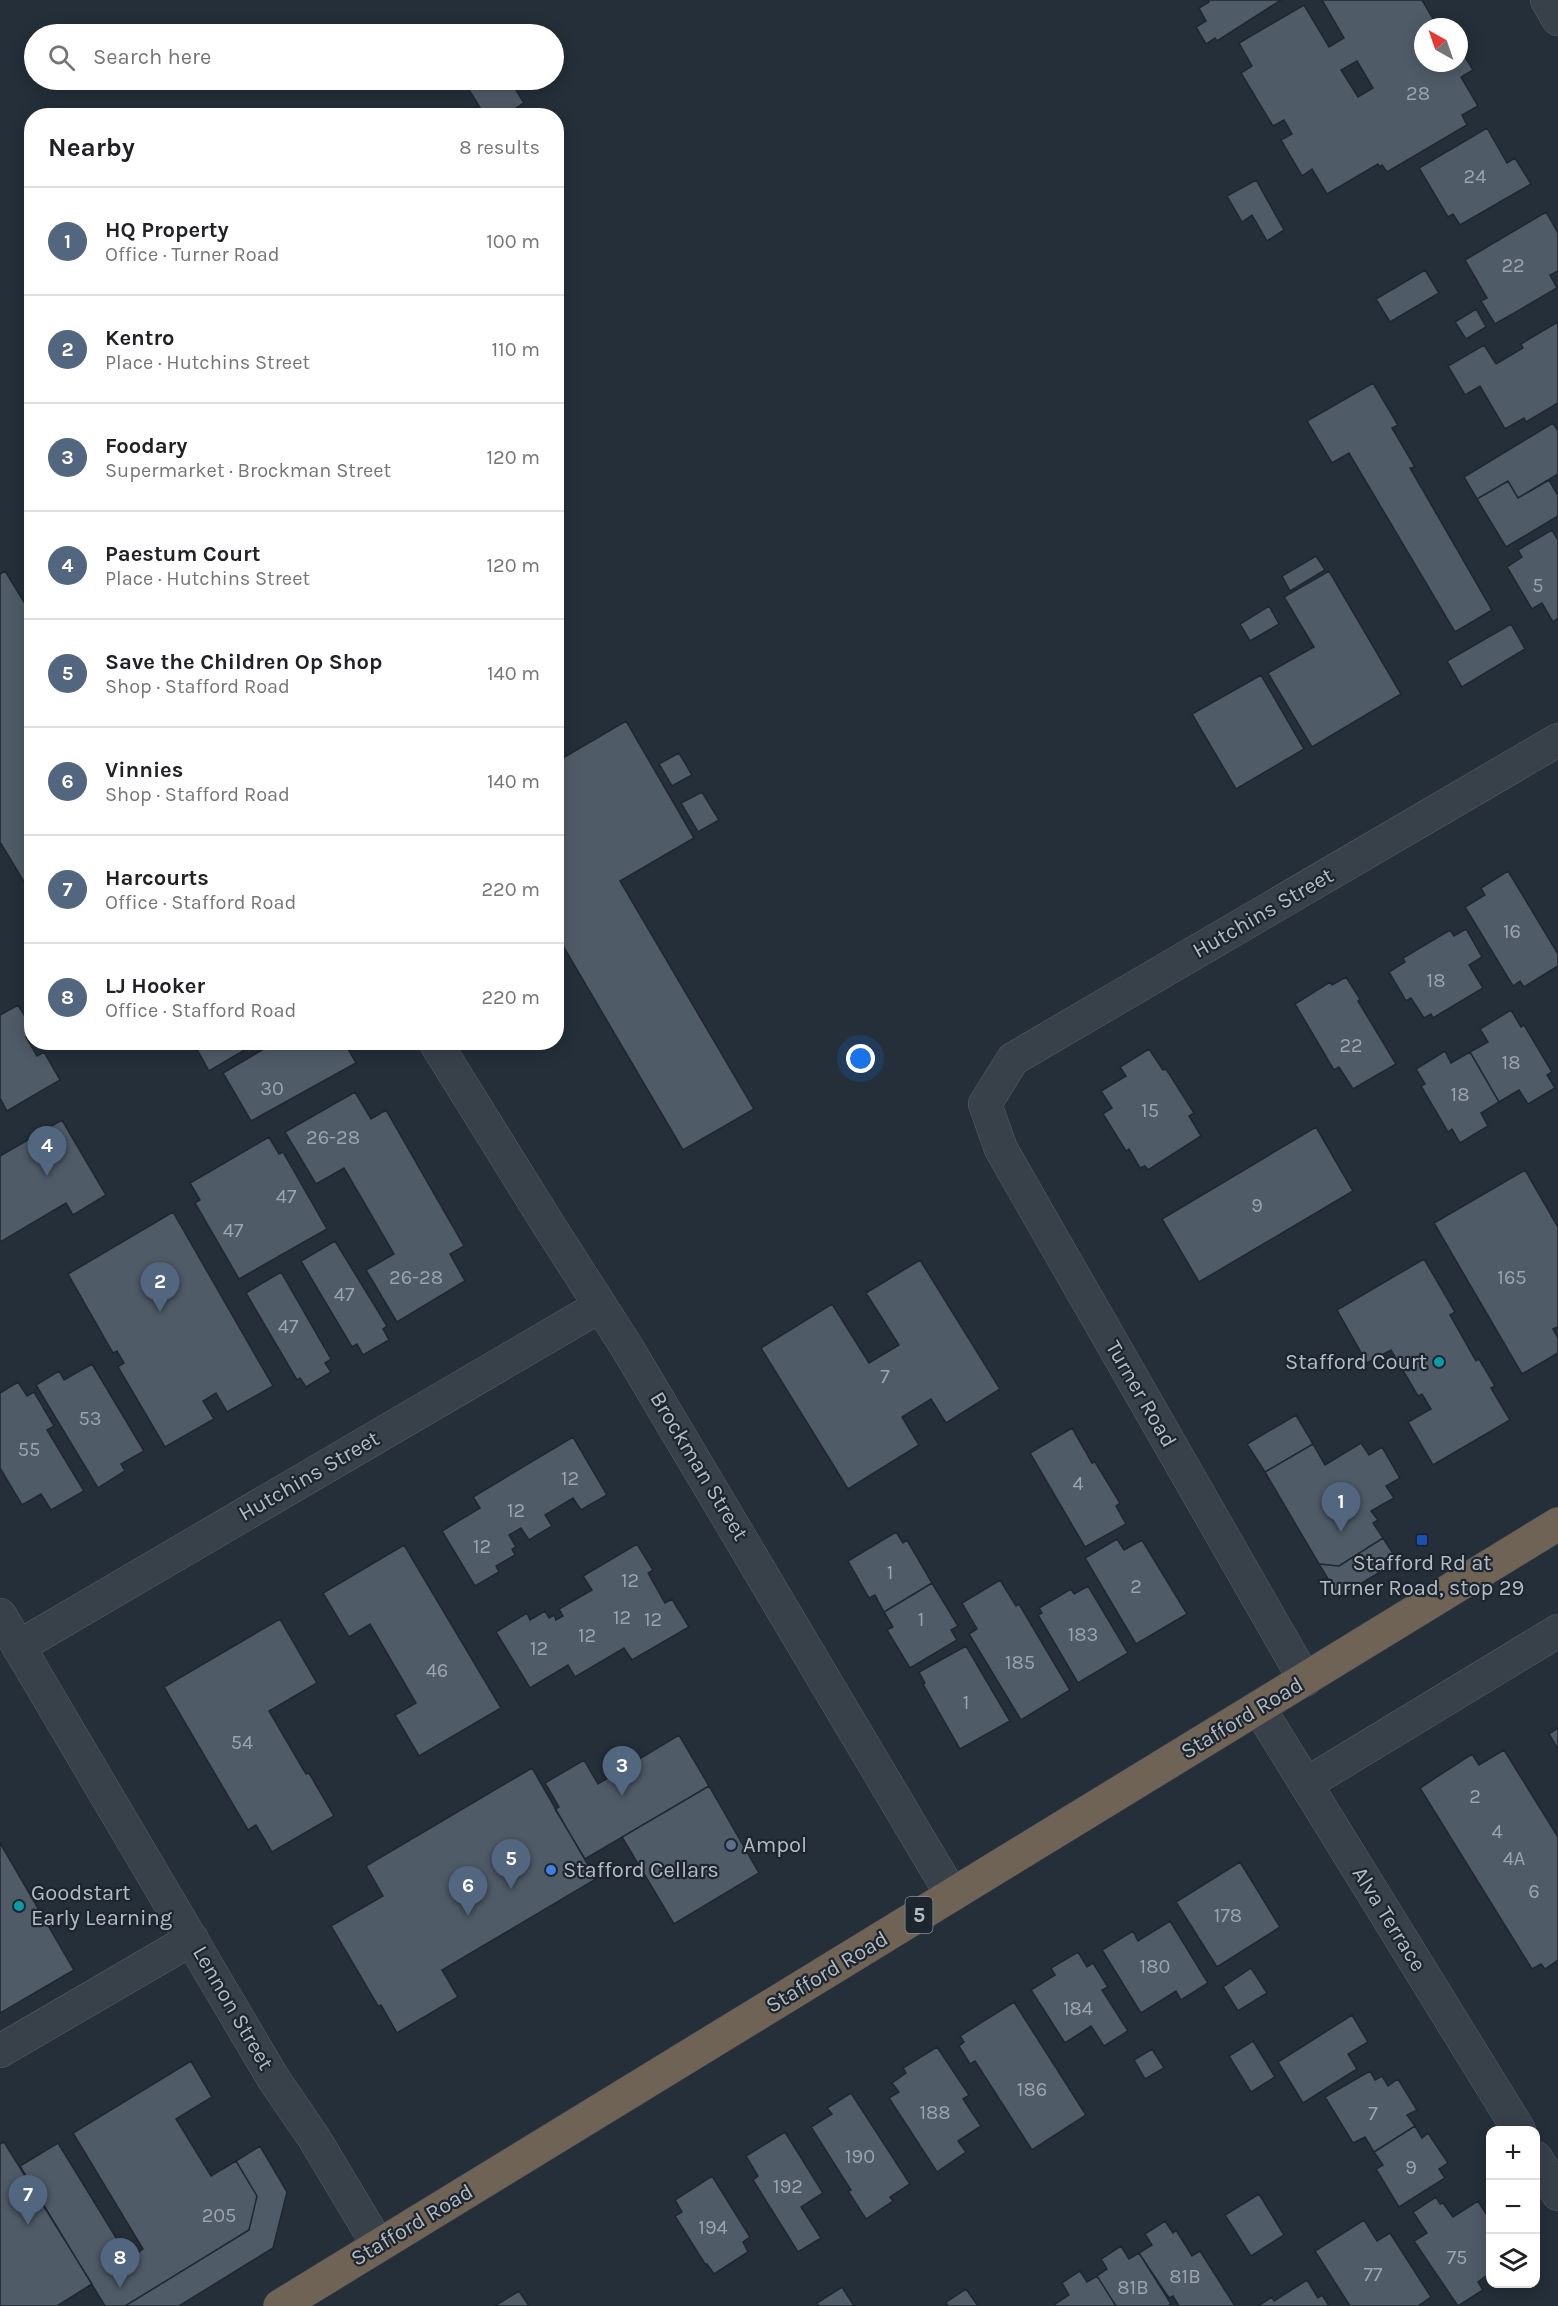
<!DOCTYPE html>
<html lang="en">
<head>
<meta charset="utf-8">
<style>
  body { margin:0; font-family:Karla,sans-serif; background:#f2f2f2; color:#202124 }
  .controls { position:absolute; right:18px; bottom:18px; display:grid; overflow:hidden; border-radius:12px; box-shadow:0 3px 15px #0003 }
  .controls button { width:54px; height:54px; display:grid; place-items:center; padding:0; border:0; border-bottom:2px solid #e0e0e0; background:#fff; color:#202124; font:30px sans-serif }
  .compass { position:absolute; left:1414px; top:18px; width:54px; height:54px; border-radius:50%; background:#fff; box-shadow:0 3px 15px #0003; rotate:320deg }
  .you { position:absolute; left:861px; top:1059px; width:21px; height:21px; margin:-15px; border:4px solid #fff; border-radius:50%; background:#1a73e8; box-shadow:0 0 0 9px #1a73e833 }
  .badge { display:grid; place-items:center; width:39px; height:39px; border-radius:50%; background:#52667f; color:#fff; font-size:20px; font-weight:700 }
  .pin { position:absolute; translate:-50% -50px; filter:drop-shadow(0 2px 3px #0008) }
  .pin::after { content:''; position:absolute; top:32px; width:21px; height:18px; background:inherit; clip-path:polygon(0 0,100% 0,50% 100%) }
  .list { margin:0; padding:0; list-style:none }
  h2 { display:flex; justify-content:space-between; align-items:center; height:78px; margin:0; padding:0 24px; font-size:26px }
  h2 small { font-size:20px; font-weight:400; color:#757577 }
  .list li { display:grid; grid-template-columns:39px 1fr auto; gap:18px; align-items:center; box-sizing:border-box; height:108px; padding:0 24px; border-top:2px solid #e0e0e0 }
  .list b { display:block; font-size:22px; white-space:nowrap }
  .list p { margin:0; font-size:20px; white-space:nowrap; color:#757577 }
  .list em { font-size:20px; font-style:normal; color:#757577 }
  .icon { flex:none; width:33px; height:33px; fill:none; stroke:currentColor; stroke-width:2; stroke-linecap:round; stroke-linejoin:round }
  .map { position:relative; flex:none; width:1558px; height:2306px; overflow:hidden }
  .search { position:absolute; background:#fff; box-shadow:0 3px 15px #0003; left:24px; top:24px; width:540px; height:66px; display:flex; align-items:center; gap:15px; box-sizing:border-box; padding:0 21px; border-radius:33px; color:#757577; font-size:22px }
  .panel { position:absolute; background:#fff; box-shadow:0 3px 15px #0003; left:24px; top:108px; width:540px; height:942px; border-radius:24px }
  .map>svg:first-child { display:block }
  .building { fill:#4f5b67; stroke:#1f2731; stroke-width:1.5; fill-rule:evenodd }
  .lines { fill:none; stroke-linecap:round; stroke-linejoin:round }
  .minor-casing { stroke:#565e68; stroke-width:34 }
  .highway-casing { stroke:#434b55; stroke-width:34 }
  .minor { stroke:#38404a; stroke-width:33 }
  .highway { stroke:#6f6355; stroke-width:33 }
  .culture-dot { fill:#0f9aa8; stroke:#1d252e; stroke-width:2 }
  .transit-dot { fill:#1a4fb4; stroke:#1d252e; stroke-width:2 }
  .service-dot { fill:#5c6f8a; stroke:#1d252e; stroke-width:2 }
  .shop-dot { fill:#3f7fe0; stroke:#1d252e; stroke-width:2 }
  .labels { text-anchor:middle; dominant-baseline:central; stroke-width:4.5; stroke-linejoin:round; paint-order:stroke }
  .number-label { font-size:20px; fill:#9aa3ae }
  .shield { fill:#1d252e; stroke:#868e98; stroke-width:1.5 }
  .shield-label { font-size:21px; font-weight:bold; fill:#b3bbc5 }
  .street-label { font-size:22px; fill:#b3bbc5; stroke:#1d252e }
  .poi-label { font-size:22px; fill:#b3bbc5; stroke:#1d252e; text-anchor:start }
</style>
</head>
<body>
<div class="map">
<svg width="1558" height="2306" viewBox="0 0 1558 2306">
  <rect width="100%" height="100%" fill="#242f39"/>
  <!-- building -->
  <path class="building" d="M1208 0H1281L1217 41 1215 38 1206 44 1196 27 1206 21 1199 8 1209 2Z
    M1322 0H1422L1438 27H1423V63H1459V47L1473 70 1461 77 1478 106 1462 115 1467 125 1387 172 1382 165 1380 167 1378 164 1327 194 1312 169 1302 176 1281 140 1292 134 1284 120 1273 126 1241 73 1252 66 1239 43 1304 5 1329 47 1344 38ZM1357 61 1373 88 1358 97 1341 70Z
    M463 80H510L524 103 504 116H485Z
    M1487 128 1507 163 1515 158 1531 184 1460 225 1453 214 1448 217 1419 168Z
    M1256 180 1284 230 1267 241 1252 215 1242 222 1227 196Z
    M1546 212 1558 233V271L1550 275 1557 288 1495 324 1481 301 1487 298 1465 260Z
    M1425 270 1439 293 1390 322 1376 299Z
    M1476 309 1486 327 1466 339 1455 322Z
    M1558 322V403L1526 422 1524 418 1505 429 1480 386 1465 395 1448 366 1484 345 1496 364 1523 348 1521 344Z
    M1373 383 1398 425 1392 428 1415 467 1410 468 1492 610 1455 632 1349 453 1332 463 1307 421Z
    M1553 423 1558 431V474L1518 498 1508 481 1477 499 1464 477Z
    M1549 480 1558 496V516L1506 547 1477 499 1508 481 1518 498Z
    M1552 530 1558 540V618L1553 622 1542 603 1532 609 1507 567 1522 557 1518 550Z
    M1316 556 1325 570 1290 591 1282 576Z
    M5 571 32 615V895L0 842V574Z
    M1329 571 1401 694 1312 747 1268 673 1314 647 1284 597Z
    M1269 606 1279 624 1250 641 1240 624Z
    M1511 624 1525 649 1462 687 1447 661Z
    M1261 675 1304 749 1236 789 1192 714Z
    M626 721 694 838 620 881 754 1109 683 1150 556 934V762Z
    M679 753 692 775 672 786 659 764Z
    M702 792 719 820 698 832 681 803Z
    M1508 871 1558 954V966L1524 987 1520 981 1513 986 1465 907 1485 895 1481 888Z
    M1466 929 1482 957 1469 965 1483 988 1433 1018 1431 1014 1424 1018 1411 998 1406 1001 1389 972 1405 962 1403 958 1450 930 1454 936Z
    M1346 977 1360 999 1358 1001 1396 1064 1353 1089 1339 1067 1334 1070 1295 1004 1330 982 1332 985Z
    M18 1005 32 1028V1034L26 1037 37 1056 44 1052 60 1080 7 1111 0 1098V1015Z
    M1511 1010 1521 1027 1524 1025 1552 1072 1547 1075 1555 1088 1528 1104 1519 1090 1499 1102 1470 1052 1488 1042 1480 1029Z
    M193 1042H258L209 1071Z
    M276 1042H316L319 1047 326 1042H344L356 1063 251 1121 223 1073Z
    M1149 1049 1163 1070 1166 1069 1194 1113 1189 1116 1201 1136 1148 1170 1145 1166 1140 1168 1129 1149 1126 1151 1103 1114 1112 1108 1101 1091 1126 1076 1120 1067Z
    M1445 1051 1451 1063 1470 1052 1499 1102 1481 1113 1488 1126 1460 1143 1452 1129 1448 1132 1421 1086 1425 1084 1416 1069Z
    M355 1092 371 1119 386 1110 464 1246 450 1254 465 1281 397 1322 366 1270 394 1254 344 1168 316 1184 285 1132Z
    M62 1120 106 1195 73 1215 66 1203 0 1242V1156Z
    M1316 1127 1353 1191 1199 1282 1162 1219Z
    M269 1137 279 1154 283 1152 327 1229 239 1279 195 1203 200 1200 190 1183Z
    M1525 1170 1558 1227V1327L1553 1329 1558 1338V1353L1522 1374 1434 1223Z
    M173 1212 273 1386 227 1412 216 1393 203 1401 214 1419 165 1447 118 1367 124 1363 117 1351 113 1353 68 1274Z
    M335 1241 387 1326 383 1329 389 1340 363 1355 357 1344 352 1347 301 1261Z
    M1424 1259 1455 1312 1450 1315 1476 1361 1479 1359 1495 1386 1491 1388 1510 1420 1433 1465 1408 1422 1431 1409 1422 1394 1418 1396 1391 1350 1367 1363 1337 1310Z
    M920 1260 1000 1389 946 1423 931 1399 902 1417 919 1445 848 1489 761 1348 832 1304 869 1363 899 1345 866 1293Z
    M281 1272 331 1359 325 1363 331 1372 306 1387 300 1378 297 1380 246 1293Z
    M92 1364 144 1451 121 1464 125 1471 98 1488 36 1385 59 1371 64 1380Z
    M18 1382 27 1396 34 1392 54 1426 47 1430 84 1491 51 1510 41 1494 22 1505 0 1468V1393Z
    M1296 1415 1313 1444 1265 1472 1247 1444Z
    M1072 1428 1092 1463 1095 1462 1120 1503 1116 1506 1126 1524 1085 1547 1030 1453Z
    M573 1437 607 1495 581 1510 573 1498 545 1515 552 1526 529 1540 521 1528 509 1535 516 1547 512 1549 515 1555 496 1566 499 1572 475 1586 442 1531 480 1508 473 1497Z
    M1361 1443 1369 1455 1382 1447 1400 1478 1386 1486 1394 1498 1371 1511 1378 1520 1373 1523 1383 1538 1339 1566 1319 1564 1265 1472 1313 1444 1325 1465Z
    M896 1532 903 1543 907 1540 932 1583 884 1612 875 1595 869 1598 848 1561Z
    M1383 1538 1398 1561 1339 1597 1319 1564 1339 1566Z
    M1117 1539 1124 1550 1142 1540 1187 1614 1136 1644 1085 1558Z
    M637 1544 653 1570 648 1573 665 1603 672 1599 689 1627 632 1660 624 1648 575 1677 568 1665 530 1688 496 1632 527 1613 530 1620 545 1611 549 1618 554 1615 556 1620 563 1616 559 1609 592 1590 583 1576Z
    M404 1545 501 1708 419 1756 395 1715 416 1703 370 1624 349 1637 323 1593Z
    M1000 1580 1016 1606 1019 1604 1070 1690 1021 1720 969 1634 977 1629 962 1603Z
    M932 1583 958 1626 951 1630 957 1640 910 1668 887 1630 893 1627 884 1612Z
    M1088 1586 1128 1653 1078 1683 1038 1615 1042 1613 1039 1608 1071 1589 1074 1594Z
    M280 1619 317 1683 269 1711 306 1774 309 1773 334 1816 272 1852 256 1825 248 1830 164 1687Z
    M966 1646 1010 1721 960 1749 923 1684 925 1683 919 1672Z
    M1558 1728V1749L1549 1734Z
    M679 1735 709 1786 585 1859 555 1809 559 1807 545 1783 584 1760 598 1784Z
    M1504 1750 1558 1837V1960L1545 1969 1541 1964 1532 1969 1420 1788 1472 1754 1479 1765Z
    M532 1768 596 1879 442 1970 458 1997 397 2033 381 2005 378 2006 331 1926 383 1896 366 1866Z
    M709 1786 759 1873 674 1924 622 1837Z
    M0 1843 74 1970 0 2013Z
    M1240 1862 1280 1927 1217 1967 1176 1902Z
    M1170 1921 1208 1983 1181 2000 1176 1991 1141 2013 1102 1950 1133 1931 1138 1941Z
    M1078 1952 1087 1967 1093 1963 1108 1987 1102 1990 1128 2031 1104 2046 1091 2026 1065 2043 1031 1990 1055 1975 1051 1968Z
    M1251 1968 1267 1993 1238 2011 1223 1987Z
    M1014 2002 1086 2115 1032 2150 975 2061 970 2064 959 2046 964 2042 960 2036Z
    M1352 2015 1368 2042 1348 2054 1357 2069 1303 2103 1278 2062Z
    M1253 2041 1275 2077 1251 2092 1229 2056Z
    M937 2047 969 2095 963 2099 981 2126 958 2141 966 2152 937 2172 889 2098 899 2092 892 2083 906 2073 903 2068Z
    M1152 2049 1164 2068 1145 2079 1134 2060Z
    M191 2061 212 2097 176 2119 211 2176 236 2161 257 2196 249 2230 125 2306H105L20 2166 58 2143 129 2259 143 2249 73 2133Z
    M1370 2071 1375 2080 1382 2076 1388 2086 1398 2079 1417 2110 1407 2115 1415 2126 1374 2152 1365 2137 1353 2143 1325 2097Z
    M851 2093 910 2184 890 2197 893 2201 866 2219 848 2191 851 2190 811 2127 832 2114 827 2108Z
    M1415 2126 1422 2138 1428 2133 1448 2163 1439 2169 1445 2178 1399 2207 1376 2169 1383 2165 1374 2152Z
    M785 2132 823 2193 801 2207 821 2238 798 2252 753 2180 758 2176 746 2156Z
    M4 2142 92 2284 57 2306H0V2144Z
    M260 2146 287 2192 273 2248 179 2306H125L249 2230 257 2196 236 2161Z
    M712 2176 750 2237 743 2242 748 2252 714 2274 707 2264H705L675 2216 682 2212 675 2200Z
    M1259 2194 1284 2235 1251 2256 1225 2215Z
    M1436 2197 1440 2204 1443 2203 1453 2217 1478 2201 1490 2220V2273L1478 2282 1483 2290 1458 2306 1414 2241 1427 2233 1413 2212Z
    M1364 2220 1377 2241 1390 2233 1431 2297 1418 2306H1350L1315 2251Z
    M1165 2221 1173 2233 1176 2230 1192 2256 1200 2251 1235 2306H1179L1173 2296 1169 2298 1139 2253 1152 2245 1145 2234Z
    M1121 2246 1129 2259 1139 2253 1171 2304 1168 2306H1116L1097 2276 1107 2269 1101 2259Z
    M1080 2271 1087 2282 1097 2276 1116 2306H1056L1055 2304 1069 2295 1062 2283Z
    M1307 2280 1318 2298 1322 2295 1329 2306H1258L1272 2297 1274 2301Z
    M842 2287 854 2306H819L817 2303Z
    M966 2289 978 2306H948L946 2302Z
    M519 2291 529 2306H495Z"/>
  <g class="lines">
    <!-- minor casing -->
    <g class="minor-casing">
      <path id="minor" d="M1547 0 1558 19
        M435 1042 548 1224 628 1349 952 1895
        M0 1615 273 2078 314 2138 378 2245
        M18 1647 600 1306
        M1305 1680 1001 1149 985 1104 1013 1059 1558 740
        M1259 1708 1519 2130
        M1306 1784 1558 1631
        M0 2051 192 1939
        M1536 2158 1558 2194"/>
    </g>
    <!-- highway casing -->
    <g class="highway-casing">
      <path id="highway" d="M280 2306 1558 1524"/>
    </g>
    <!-- minor -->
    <use href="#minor" class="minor"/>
    <!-- highway -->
    <use href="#highway" class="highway"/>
  </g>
  <!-- markers -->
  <g class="culture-dot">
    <circle cx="1439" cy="1362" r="6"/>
    <circle cx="19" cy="1906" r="6"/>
  </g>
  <rect class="transit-dot" x="1416" y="1534" width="12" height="12" rx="3"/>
  <circle class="service-dot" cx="731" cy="1845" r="6"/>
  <circle class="shop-dot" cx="551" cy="1870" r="6"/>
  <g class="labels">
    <!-- number labels -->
    <g class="number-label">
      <text x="1418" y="93">28</text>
      <text x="1475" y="176">24</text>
      <text x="1513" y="265">22</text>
      <text x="1538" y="585">5</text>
      <text x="1512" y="931">16</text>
      <text x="1436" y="980">18</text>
      <text x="1351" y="1045">22</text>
      <text x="1511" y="1062">18</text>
      <text x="272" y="1088">30</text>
      <text x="1460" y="1094">18</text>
      <text x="1150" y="1110">15</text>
      <text x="333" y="1137">26-28</text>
      <text x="286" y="1196">47</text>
      <text x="1257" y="1205">9</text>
      <text x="233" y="1230">47</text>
      <text x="416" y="1277">26-28</text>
      <text x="1512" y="1277">165</text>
      <text x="344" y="1294">47</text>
      <text x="288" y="1326">47</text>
      <text x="885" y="1376">7</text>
      <text x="90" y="1418">53</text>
      <text x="29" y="1449">55</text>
      <text x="570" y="1478">12</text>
      <text x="1078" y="1483">4</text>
      <text x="516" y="1510">12</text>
      <text x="482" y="1546">12</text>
      <text x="890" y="1572">1</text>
      <text x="630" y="1580">12</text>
      <text x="1136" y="1586">2</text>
      <text x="622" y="1617">12</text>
      <text x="653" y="1619">12</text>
      <text x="921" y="1619">1</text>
      <text x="1083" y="1634">183</text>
      <text x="587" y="1635">12</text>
      <text x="539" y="1648">12</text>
      <text x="1020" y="1662">185</text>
      <text x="437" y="1670">46</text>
      <text x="966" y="1702">1</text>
      <text x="242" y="1742">54</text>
      <text x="1475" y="1796">2</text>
      <text x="1497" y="1831">4</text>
      <text x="1514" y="1858">4A</text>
      <text x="1534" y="1891">6</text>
      <text x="1228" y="1915">178</text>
      <text x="1155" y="1966">180</text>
      <text x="1078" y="2008">184</text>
      <text x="1032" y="2089">186</text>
      <text x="935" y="2112">188</text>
      <text x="1373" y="2113">7</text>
      <text x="860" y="2156">190</text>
      <text x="1411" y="2167">9</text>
      <text x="788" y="2186">192</text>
      <text x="219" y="2215">205</text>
      <text x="713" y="2227">194</text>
      <text x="1457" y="2257">75</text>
      <text x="1373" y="2274">77</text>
      <text x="1185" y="2276">81B</text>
      <text x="1133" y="2287">81B</text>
    </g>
    <!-- shield labels -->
    <rect class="shield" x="905.5" y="1897" width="27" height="36" rx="4.5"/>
    <g class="shield-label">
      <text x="919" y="1915">5</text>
    </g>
    <!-- street labels -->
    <g class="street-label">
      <text transform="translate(1263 913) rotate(-30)">Hutchins Street</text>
      <text transform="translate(1141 1394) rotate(60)">Turner Road</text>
      <text transform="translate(699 1466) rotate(59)">Brockman Street</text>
      <text transform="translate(309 1476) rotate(-30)">Hutchins Street</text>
      <text transform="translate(1242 1718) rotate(-31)">Stafford Road</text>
      <text transform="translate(1389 1919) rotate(58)">Alva Terrace</text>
      <text transform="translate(827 1972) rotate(-31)">Stafford Road</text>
      <text transform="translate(233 2008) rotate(60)">Lennon Street</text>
      <text transform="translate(412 2225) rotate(-31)">Stafford Road</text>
    </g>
    <!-- poi labels -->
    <g class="poi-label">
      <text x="1427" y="1362" text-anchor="end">Stafford Court</text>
      <text x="1422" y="1563" text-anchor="middle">Stafford Rd at<tspan x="1422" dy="25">Turner Road, stop 29</tspan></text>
      <text x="743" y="1845">Ampol</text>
      <text x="563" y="1870">Stafford Cellars</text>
      <text x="31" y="1893">Goodstart<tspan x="31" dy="25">Early Learning</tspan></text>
    </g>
  </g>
</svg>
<div class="controls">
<button>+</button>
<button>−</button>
<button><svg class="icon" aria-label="layers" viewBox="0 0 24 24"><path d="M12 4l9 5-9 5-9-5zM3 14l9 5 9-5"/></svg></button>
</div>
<svg class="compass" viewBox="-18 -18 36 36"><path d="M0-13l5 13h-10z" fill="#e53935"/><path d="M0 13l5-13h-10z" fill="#757577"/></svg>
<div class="you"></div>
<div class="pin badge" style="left:1341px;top:1532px">1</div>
<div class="pin badge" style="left:160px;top:1312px">2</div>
<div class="pin badge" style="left:622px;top:1796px">3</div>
<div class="pin badge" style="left:47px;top:1176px">4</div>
<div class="pin badge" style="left:511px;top:1889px">5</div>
<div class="pin badge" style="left:468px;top:1916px">6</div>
<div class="pin badge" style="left:28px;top:2225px">7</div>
<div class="pin badge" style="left:120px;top:2288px">8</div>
<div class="search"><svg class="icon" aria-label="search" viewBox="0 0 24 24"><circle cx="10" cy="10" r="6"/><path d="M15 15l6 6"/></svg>Search here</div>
<section class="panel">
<h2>Nearby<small>8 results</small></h2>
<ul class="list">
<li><span class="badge">1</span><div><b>HQ Property</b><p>Office · Turner Road</p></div><em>100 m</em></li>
<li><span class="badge">2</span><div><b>Kentro</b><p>Place · Hutchins Street</p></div><em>110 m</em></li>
<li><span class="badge">3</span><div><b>Foodary</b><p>Supermarket · Brockman Street</p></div><em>120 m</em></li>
<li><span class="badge">4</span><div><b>Paestum Court</b><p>Place · Hutchins Street</p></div><em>120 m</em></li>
<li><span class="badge">5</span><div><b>Save the Children Op Shop</b><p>Shop · Stafford Road</p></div><em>140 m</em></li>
<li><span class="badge">6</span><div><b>Vinnies</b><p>Shop · Stafford Road</p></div><em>140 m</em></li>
<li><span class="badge">7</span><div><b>Harcourts</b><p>Office · Stafford Road</p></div><em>220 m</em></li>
<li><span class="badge">8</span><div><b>LJ Hooker</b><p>Office · Stafford Road</p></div><em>220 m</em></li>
</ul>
</section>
</div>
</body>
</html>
